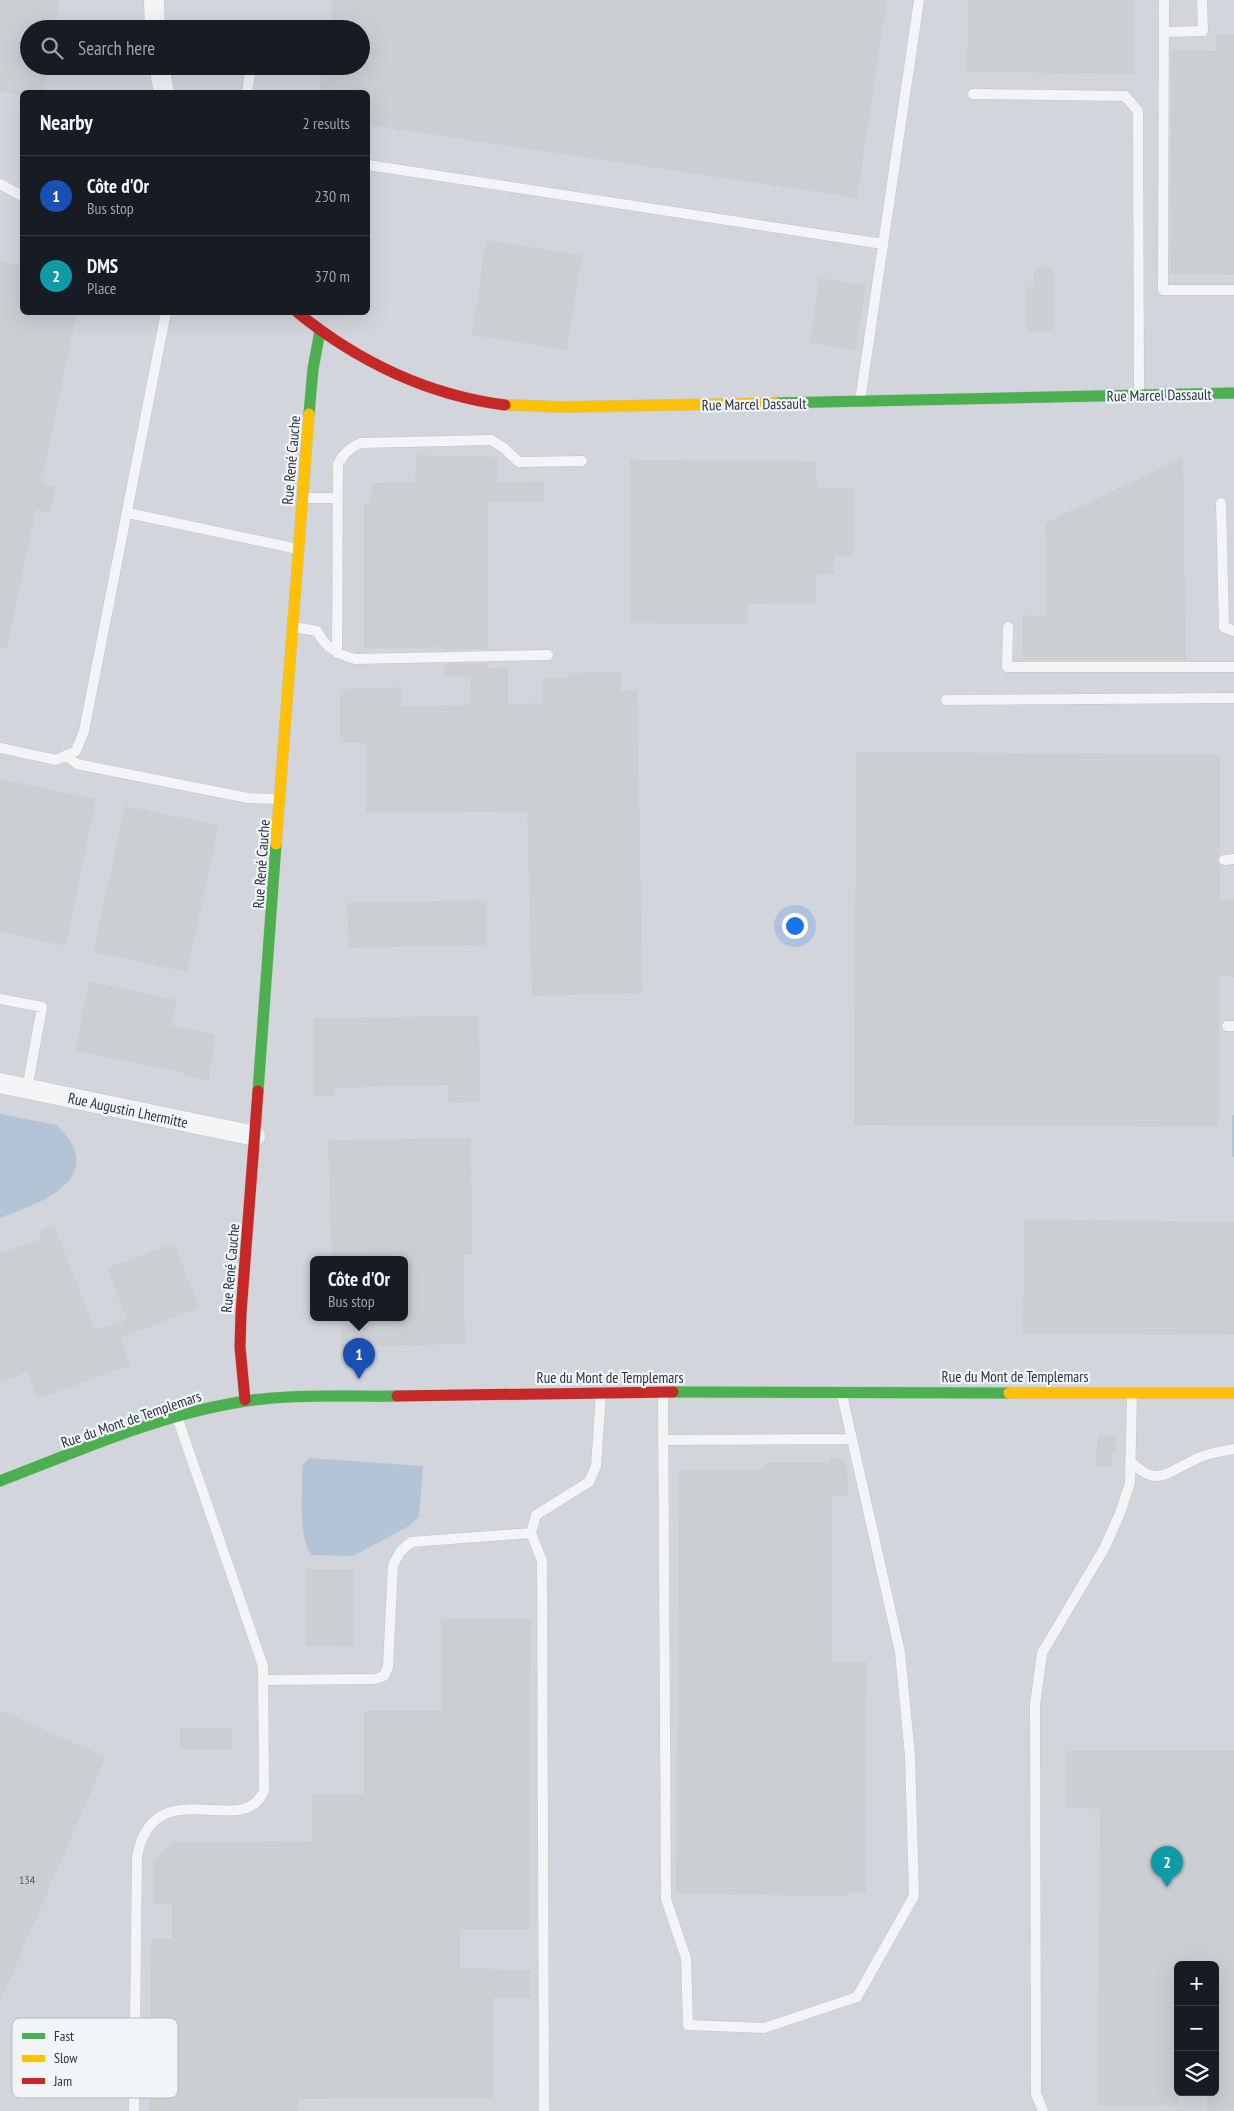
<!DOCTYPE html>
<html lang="en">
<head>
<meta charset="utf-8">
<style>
  body { margin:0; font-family:"PT Sans Narrow",sans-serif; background:#242831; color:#f1f3f6 }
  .controls { position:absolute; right:15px; bottom:15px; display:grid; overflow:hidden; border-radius:8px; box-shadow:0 5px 20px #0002 }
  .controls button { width:45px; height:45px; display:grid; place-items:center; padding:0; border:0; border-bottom:1px solid #363941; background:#171b24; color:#f1f3f6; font:25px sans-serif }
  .you { position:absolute; left:794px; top:925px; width:18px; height:18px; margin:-12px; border:4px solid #fff; border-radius:50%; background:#1a73e8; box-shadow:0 0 0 8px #1a73e833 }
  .badge { display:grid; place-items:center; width:32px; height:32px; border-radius:50%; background:#1a73e8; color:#fff; font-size:16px; font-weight:700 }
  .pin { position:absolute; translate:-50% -41px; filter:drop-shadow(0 1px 2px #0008) }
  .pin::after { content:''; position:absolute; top:26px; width:18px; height:15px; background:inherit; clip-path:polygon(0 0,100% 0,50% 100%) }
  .popup { position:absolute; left:310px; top:1256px; width:98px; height:65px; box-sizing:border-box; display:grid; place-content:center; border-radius:8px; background:#171b24; filter:drop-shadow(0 1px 4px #0005); font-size:16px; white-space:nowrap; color:#9ea1a6 }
  .popup b { font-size:19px; color:#f1f3f6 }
  .popup::after { content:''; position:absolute; left:50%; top:100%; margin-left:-10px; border:10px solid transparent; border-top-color:#171b24 }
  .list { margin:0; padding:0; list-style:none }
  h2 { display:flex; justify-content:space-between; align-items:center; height:65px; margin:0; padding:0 20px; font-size:21px }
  h2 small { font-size:16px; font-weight:400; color:#9ea1a6 }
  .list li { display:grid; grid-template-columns:32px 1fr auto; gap:15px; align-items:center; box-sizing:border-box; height:80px; padding:0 20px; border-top:1px solid #363941 }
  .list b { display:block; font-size:19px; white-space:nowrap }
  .list p { margin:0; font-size:16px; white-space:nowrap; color:#9ea1a6 }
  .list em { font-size:16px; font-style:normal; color:#9ea1a6 }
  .icon { flex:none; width:28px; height:28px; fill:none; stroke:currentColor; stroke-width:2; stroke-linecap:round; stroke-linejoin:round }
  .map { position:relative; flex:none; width:1234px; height:2111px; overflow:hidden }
  .search { position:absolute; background:#171b24; box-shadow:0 5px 20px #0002; left:20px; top:20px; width:350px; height:55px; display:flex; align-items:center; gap:12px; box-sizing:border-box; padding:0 18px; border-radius:28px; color:#9ea1a6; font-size:19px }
  .panel { position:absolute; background:#171b24; box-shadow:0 5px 20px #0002; left:20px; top:90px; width:350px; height:225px; border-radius:8px }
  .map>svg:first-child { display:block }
  .built { fill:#d2d6dc; fill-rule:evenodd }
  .water { fill:#b2c4d5 }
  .building { fill:#cccfd2 }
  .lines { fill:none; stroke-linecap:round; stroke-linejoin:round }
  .lane-casing { stroke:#c2c4c7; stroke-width:11 }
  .street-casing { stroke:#c2c4c7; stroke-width:21 }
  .fast-casing { stroke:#c2c4c7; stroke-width:12 }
  .slow-casing { stroke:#c2c4c7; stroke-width:12 }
  .jam-casing { stroke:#c2c4c7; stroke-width:12 }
  .lane { stroke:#f3f4f6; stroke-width:10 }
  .street { stroke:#f3f4f6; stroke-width:20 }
  .fast { stroke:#4caf50; stroke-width:11 }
  .slow { stroke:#ffc107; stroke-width:11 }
  .jam { stroke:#c62828; stroke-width:11 }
  .labels { text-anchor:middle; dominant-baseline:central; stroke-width:4.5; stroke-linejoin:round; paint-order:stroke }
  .number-label { font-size:12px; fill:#525c68 }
  .street-label { font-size:15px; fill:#293444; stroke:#f2f5f8 }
  .key { fill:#f2f5f8; stroke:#b6bbc2; stroke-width:1 }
  .key-label { font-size:14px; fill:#293444 }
</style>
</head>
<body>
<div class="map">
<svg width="1234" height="2111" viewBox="0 0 1234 2111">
  <rect width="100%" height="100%" fill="#e4e6e9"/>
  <!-- built -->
  <path class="built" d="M0 0H1234V2111H0ZM29 29H361V66H29ZM22 92H368V312H22ZM314 1260H404V1318H314ZM1178 1965H1215V2092H1178Z"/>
  <!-- water -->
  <path class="water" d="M0 1114 57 1125C62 1131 70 1139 73 1146 92 1188 28 1207 0 1218Z
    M1232 1115H1234V1157H1232Z
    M309 1458 423 1466 419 1517 409 1526 353 1556 312 1555C297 1538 303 1489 302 1466Z"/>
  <!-- building -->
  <path class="building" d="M0 0H60L55 29H29V66H48L43 92H22V96L0 92Z
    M333 0H887L857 198 368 125V92H319L323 66H361V29H329Z
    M968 0H1134V74L967 72Z
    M1216 35H1234V275L1170 274 1171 50 1216 51Z
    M486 240 582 255 567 350 472 335Z
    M0 261 22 265V312H77L41 484 56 487 50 513 36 509 7 649 0 648Z
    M1043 266 1051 270 1054 279V331L1026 332V287H1035L1033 275 1036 269Z
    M819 278 866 285 855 350 810 343Z
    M416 455 498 457V482L544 481V502H488V649L445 650V647L364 649V503H371L372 483 415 482Z
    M1183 458 1186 660H1023L1022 615 1046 616 1045 523Z
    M630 460 816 461 817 488H854V556H834V574L816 575V603L747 604V624L630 623Z
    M488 663V668L508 667V704L542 703 541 679 568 678V673L621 672V691L637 690 643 993 532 996 527 812 366 813V743H340V689L402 687V706L469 705 471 676 445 677V664Z
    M856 752 1220 754V854L1217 860 1220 865V900H1234V977L1219 976V1127L854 1125Z
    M0 779 96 799 66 946 0 932Z
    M125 806 219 825 187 972 93 952Z
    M487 900V945L349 948 347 903Z
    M89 981 177 1000 171 1025 215 1035 209 1081 184 1076V1073L75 1051Z
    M479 1016 480 1102 448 1103V1085L335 1088V1096H313V1018Z
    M471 1138 472 1255H464L465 1344 341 1347V1318H404V1255L362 1256V1260H335V1256L332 1257 328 1140Z
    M1024 1219 1234 1222V1335L1023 1334Z
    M54 1225 95 1330 127 1319 107 1268 174 1243 199 1308 120 1338 131 1365 37 1399 27 1372 0 1383V1253L41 1239 38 1231Z
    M1098 1436H1115V1452H1112V1467H1095Z
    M830 1458 842 1459 847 1467 848 1496H832V1662H867L866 1892H848V1896L676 1894 679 1470H764V1463H831Z
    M306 1569H353V1647L306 1646Z
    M441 1619H531L530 1929H460V1968L530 1970V1998H493V2098L298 2099V2111H149L151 1939H172V1904H153V1861L172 1842 312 1841V1794H364V1711H441Z
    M0 1710 106 1757 0 2002Z
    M180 1728H232V1749H180Z
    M1066 1751H1234V2110L1207 2111V2092H1215V1965H1178V2105H1098L1100 1809 1066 1808Z"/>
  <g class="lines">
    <!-- lane casing -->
    <g class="lane-casing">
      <path id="lane" d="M1164 0 1163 290H1234
        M1164 32 1203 31 1202 0
        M247 92 251 68
        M973 94 1125 96 1138 111 1139 394
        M368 165 883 244
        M0 184 22 196
        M860 401 919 0
        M303 498H337
        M1221 503 1224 627 1234 631
        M128 513 298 549
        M294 627 317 631C326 648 337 654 355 659L548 655
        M1008 627 1007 667H1234
        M337 653 338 464C343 454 350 447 361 443L491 440 504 448 519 462 582 461
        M946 700 1234 698
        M0 748 56 760 76 751 84 731 166 312
        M66 755 77 764 248 798 277 799
        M1224 860 1234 859
        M0 999 42 1007 27 1089
        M1227 1026H1234
        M663 1394 666 1899 686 1958 688 2025 764 2028 857 1997 914 1896 910 1756 900 1652 842 1395
        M663 1440 851 1439
        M1130 1461C1156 1487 1165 1474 1192 1461 1205 1454 1220 1451 1234 1449
        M263 1680 375 1679 384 1676 388 1667 393 1565 400 1552 411 1542 531 1533
        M134 2111 137 1857C153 1768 243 1841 264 1791L263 1666 177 1417
        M544 2111 542 1561 531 1533 536 1515 589 1482 596 1466 601 1394
        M1043 2111 1036 2094 1035 1705 1042 1653 1105 1547 1120 1513 1130 1483 1132 1393"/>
    </g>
    <!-- street casing -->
    <g class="street-casing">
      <path id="street" d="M154 0 155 29
        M159 66 164 92
        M0 1083 255 1136"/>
    </g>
    <!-- fast casing -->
    <g class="fast-casing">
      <path id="fast" d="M775 403 1234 393
        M309 414 313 369 320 331
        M258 1091 276 844
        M673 1392 1009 1393
        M0 1481C76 1452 153 1417 234 1403 287 1393 343 1397 397 1396"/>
    </g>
    <!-- slow casing -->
    <g class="slow-casing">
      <path id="slow" d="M505 405 564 407 775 403
        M276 844 309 414
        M1009 1393H1234"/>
    </g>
    <!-- jam casing -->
    <g class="jam-casing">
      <path id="jam" d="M297 312C357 361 428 395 505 405
        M397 1396 673 1392
        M245 1400 240 1347 241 1313 258 1091"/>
    </g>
    <!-- lane -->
    <use href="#lane" class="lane"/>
    <!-- street -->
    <use href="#street" class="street"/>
    <!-- fast -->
    <use href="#fast" class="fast"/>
    <!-- slow -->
    <use href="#slow" class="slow"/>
    <!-- jam -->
    <use href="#jam" class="jam"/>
  </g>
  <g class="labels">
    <!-- number labels -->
    <g class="number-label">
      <text x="27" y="1879">134</text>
    </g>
    <!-- street labels -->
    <g class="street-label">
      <text transform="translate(1159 395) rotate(-1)">Rue Marcel Dassault</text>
      <text transform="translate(754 404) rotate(-1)">Rue Marcel Dassault</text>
      <text transform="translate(291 460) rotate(-85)">Rue René Cauche</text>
      <text transform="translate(261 864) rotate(-86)">Rue René Cauche</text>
      <text transform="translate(128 1110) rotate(12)">Rue Augustin Lhermitte</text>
      <text transform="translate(230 1268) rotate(-85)">Rue René Cauche</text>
      <text x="1015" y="1376">Rue du Mont de Templemars</text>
      <text x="610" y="1377">Rue du Mont de Templemars</text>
      <text transform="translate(131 1419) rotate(-19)">Rue du Mont de Templemars</text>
    </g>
  </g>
  <!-- legend -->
  <rect x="12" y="2018" width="166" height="80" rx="8" class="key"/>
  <rect x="22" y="2033" width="23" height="6" fill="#4caf50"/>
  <rect x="22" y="2055" width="23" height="7" fill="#ffc107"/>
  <rect x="22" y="2078" width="23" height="6" fill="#c62828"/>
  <g class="key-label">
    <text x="54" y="2041">Fast</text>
    <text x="54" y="2063">Slow</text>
    <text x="54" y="2086">Jam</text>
  </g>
</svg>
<div class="controls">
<button>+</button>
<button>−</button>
<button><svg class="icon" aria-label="layers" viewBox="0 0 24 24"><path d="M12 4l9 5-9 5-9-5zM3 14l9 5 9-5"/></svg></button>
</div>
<div class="you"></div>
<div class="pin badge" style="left:359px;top:1379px;background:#1a4fb4">1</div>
<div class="popup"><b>Côte d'Or</b>Bus stop</div>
<div class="pin badge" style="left:1167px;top:1887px;background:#0f9aa8">2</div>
<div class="search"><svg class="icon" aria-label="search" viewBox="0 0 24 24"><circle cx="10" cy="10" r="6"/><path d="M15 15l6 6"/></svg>Search here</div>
<section class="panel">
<h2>Nearby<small>2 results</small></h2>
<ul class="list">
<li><span class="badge" style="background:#1a4fb4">1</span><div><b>Côte d'Or</b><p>Bus stop</p></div><em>230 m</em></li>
<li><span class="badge" style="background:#0f9aa8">2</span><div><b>DMS</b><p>Place</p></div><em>370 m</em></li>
</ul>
</section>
</div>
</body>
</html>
